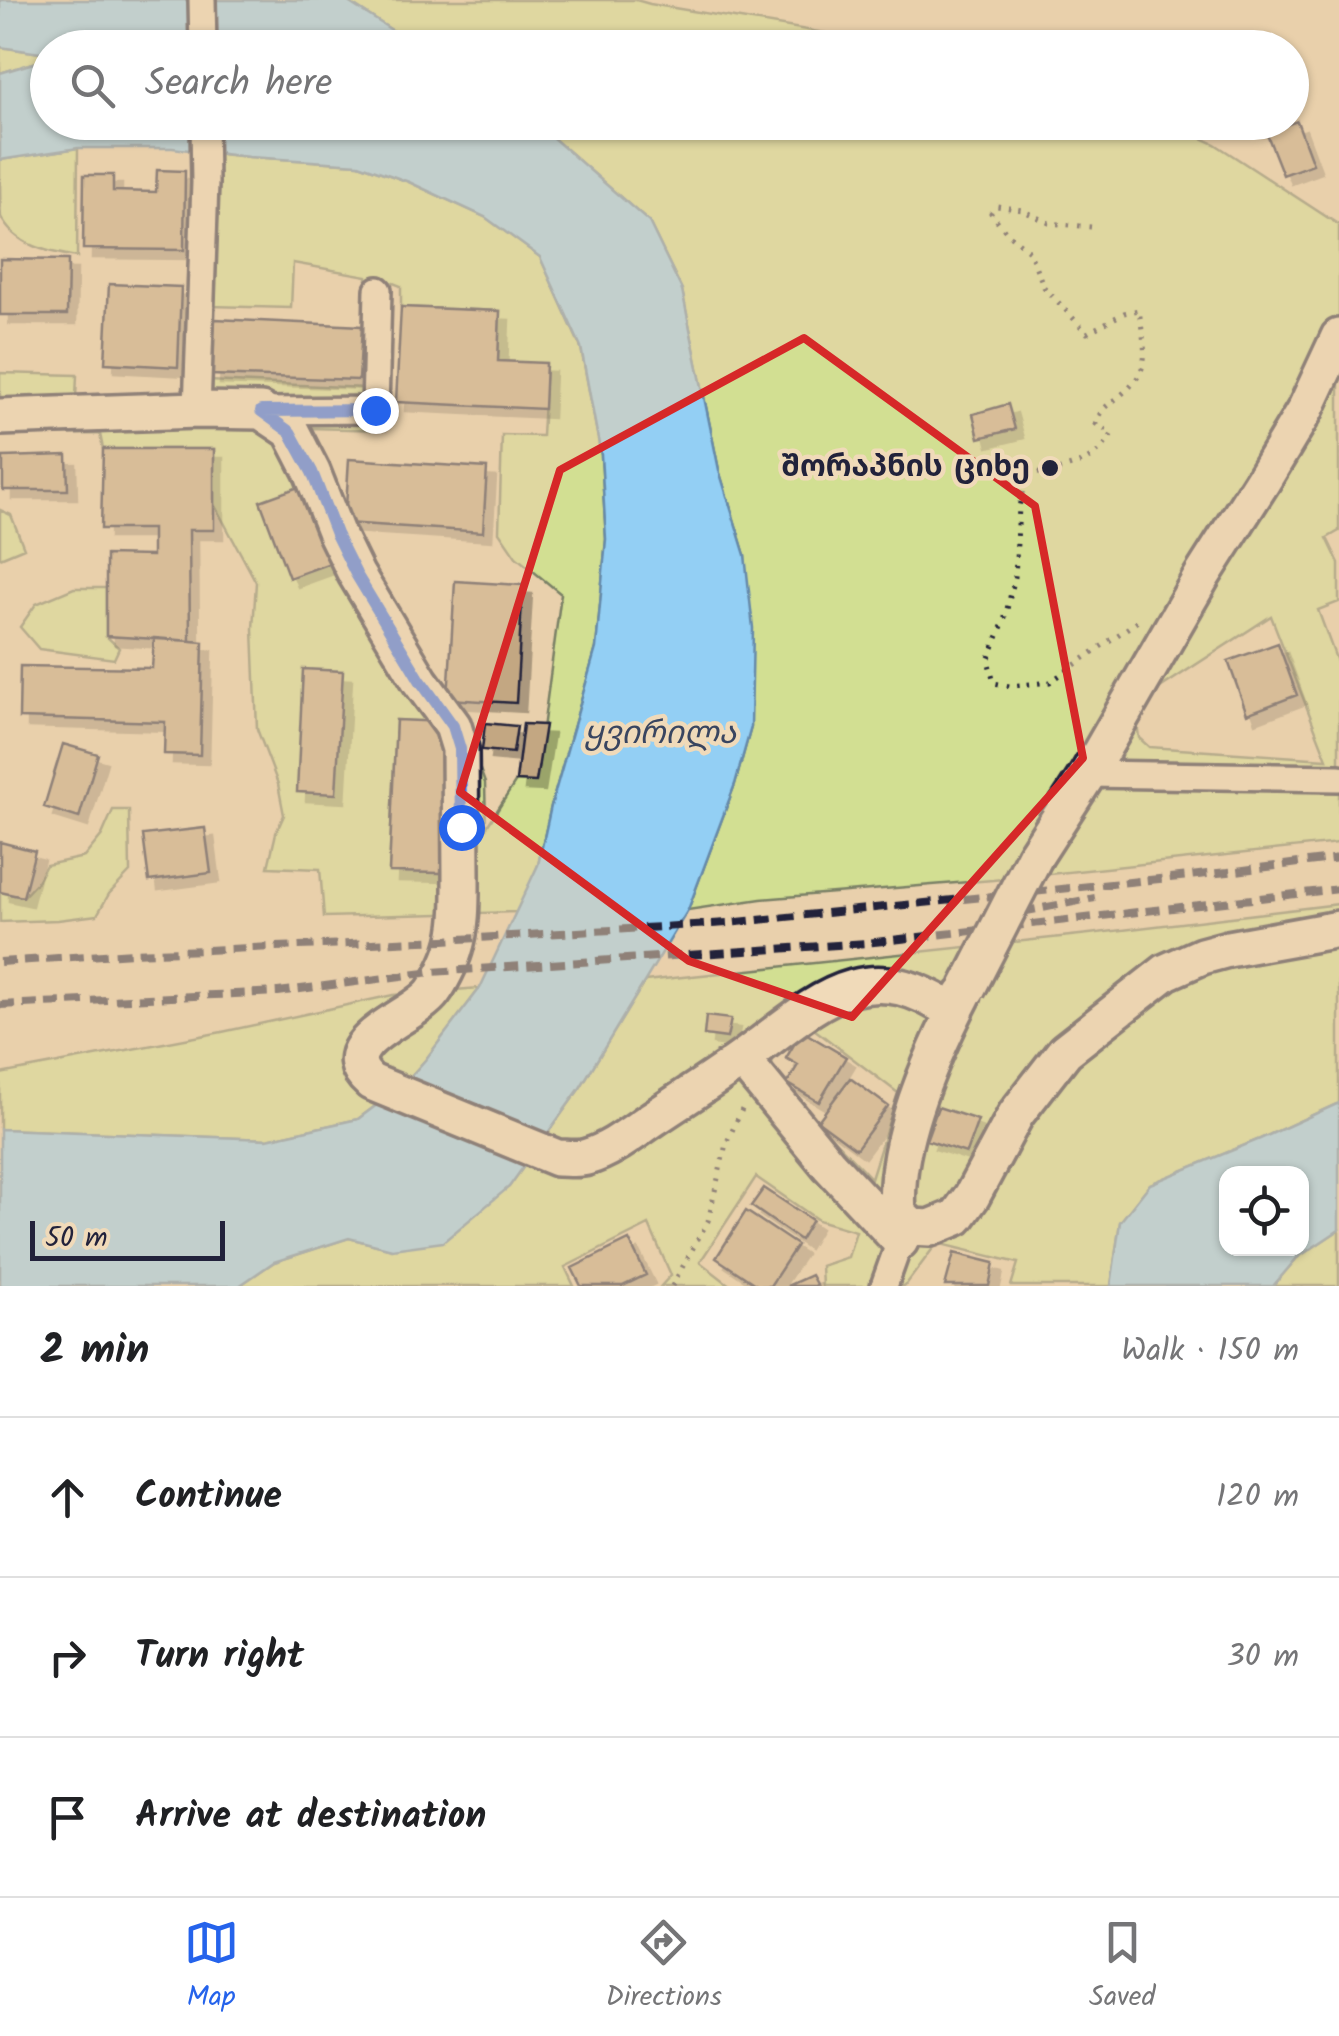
<!DOCTYPE html>
<html lang="en">
<head>
<meta charset="utf-8">
<style>
  body { margin:0; font-family:Kalam,"Noto Sans Georgian",sans-serif; background:#f2f2f2; color:#202124 }
  .controls { position:absolute; right:30px; bottom:30px; display:grid; overflow:hidden; border-radius:20px; box-shadow:0 2px 8px #0004 }
  .controls button { width:90px; height:90px; display:grid; place-items:center; padding:0; border:0; border-bottom:2px solid #e0e0e0; background:#fff; color:#202124; font:50px sans-serif }
  .scale { position:absolute; left:30px; bottom:25px; width:195px; box-sizing:border-box; padding-left:10px; border:5px solid #22223b; border-top:0; font-size:28px; line-height:35px; white-space:nowrap; color:#22223b; -webkit-text-stroke:8px #f0dab9; paint-order:stroke }
  .stop { position:absolute; width:30px; height:30px; margin:-22px; border:8px solid #2563eb; border-radius:50%; background:#fff }
  .stop.end { background:#2563eb; border-color:#fff; box-shadow:0 2px 10px #0008 }
  .list { margin:0; padding:0; list-style:none }
  h2 { display:flex; justify-content:space-between; align-items:center; height:130px; margin:0; padding:0 40px; font-size:42px }
  h2 small { font-size:32px; font-weight:400; color:#757577 }
  .list li { display:grid; grid-template-columns:65px 1fr auto; gap:30px; align-items:center; box-sizing:border-box; height:160px; padding:0 40px; border-top:2px solid #e0e0e0 }
  .list b { display:block; font-size:38px; white-space:nowrap }
  .list em { font-size:32px; font-style:normal; color:#757577 }
  .icon { flex:none; width:55px; height:55px; fill:none; stroke:currentColor; stroke-width:2; stroke-linecap:round; stroke-linejoin:round }
  .map { position:relative; flex:none; width:1339px; height:1286px; overflow:hidden }
  .search { position:absolute; background:#fff; box-shadow:0 2px 8px #0004; left:30px; right:30px; top:30px; height:110px; display:flex; align-items:center; gap:25px; box-sizing:border-box; padding:0 35px; border-radius:55px; color:#757577; font-size:38px }
  .sheet { height:610px; background:#fff }
  nav { display:flex; justify-content:space-around; align-items:center; box-sizing:border-box; height:140px; border-top:2px solid #e0e0e0; background:#fff; font-size:28px; color:#757577 }
  nav a { display:grid; justify-items:center; gap:5px }
  nav .on { color:#2563eb }
  .map>svg:first-child { display:block }
  .green { fill:#d2df92; stroke:#7a8066; stroke-width:2.5; fill-rule:evenodd }
  .water { fill:#93cff4; stroke:#668aaa; stroke-width:2.5; fill-rule:evenodd }
  .building { fill:#c3a782; stroke:#22223b; stroke-width:2.5; filter:url(#shadow) }
  .lines { fill:none; stroke-linecap:round; stroke-linejoin:round }
  .street-casing { stroke:#22223b; stroke-width:32 }
  .secondary-casing { stroke:#22223b; stroke-width:42 }
  .path { stroke:#22223b; stroke-width:5; stroke-dasharray:2.5 8; stroke-linecap:butt }
  .street { stroke:#f0dab9; stroke-width:25 }
  .secondary { stroke:#f0dab9; stroke-width:35 }
  .rail { stroke:#22223b; stroke-width:8; stroke-dasharray:15 8; stroke-linecap:butt }
  .secondary-bridge-casing { stroke:#22223b; stroke-width:42; stroke-linecap:butt }
  .secondary-bridge { stroke:#f0dab9; stroke-width:35 }
  .route { stroke:#2563eb; stroke-width:12 }
  .marked { fill:none; stroke:#d62828; stroke-width:8; stroke-linejoin:round }
  .poi-dot { fill:#22223b; stroke:#f0dab9; stroke-width:4 }
  .labels { text-anchor:middle; dominant-baseline:central; stroke-width:9; stroke-linejoin:round; paint-order:stroke }
  .poi-label { font-size:30px; font-weight:bold; fill:#22223b; stroke:#f0dab9; text-anchor:end }
  .water-label { font-size:32px; font-style:italic; fill:#394560; stroke:#f0dab9 }
</style>
</head>
<body>
<div class="map">
<svg width="1339" height="1286" viewBox="0 0 1339 1286">
  <defs>
    <filter id="shadow"><feDropShadow dx="9" dy="9" stdDeviation="0" flood-color="#0004"/></filter>
  </defs>
  <rect width="100%" height="100%" fill="#e9d0ac"/>
  <filter id="ink" filterUnits="userSpaceOnUse"><feTurbulence type="fractalNoise" baseFrequency=".01" numOctaves="2"/><feDisplacementMap in="SourceGraphic" scale="20" xChannelSelector="R" yChannelSelector="G"/><feConvolveMatrix kernelMatrix="1 2 1 2 8 2 1 2 1" color-interpolation-filters="sRGB"/></filter>
  <g filter="url(#ink)">
    <!-- green -->
    <path class="green" d="M345 0H636L650 4 831 34 932 47H418Z
      M0 47 47 54V59L0 73Z
      M536 123H1169L1215 144 1339 225V531L1327 538 1339 563V602L1318 610 1339 667V843L993 880 761 899 688 910 735 784 751 727 745 555 719 470 682 290 649 222ZM1271 616 1327 759 1149 747 1139 738 1137 722 1154 692Z
      M78 148 77 257C48 252 15 246 1 217 0 206 0 174 0 160Z
      M191 151 249 157 359 164 409 182 485 217 540 257 581 348 601 455 606 539 596 648 551 806 538 865 518 912 324 917 320 869 268 867 276 833 284 815 278 784 257 729 253 629 256 582 214 504V449H103L100 434 0 435V373L77 375 76 398 186 395ZM293 263 367 276 366 388 208 381 211 306 291 308ZM388 281 401 286V307L500 311 498 361 546 364 542 436 502 435 499 532 516 557 561 594 536 781H516L486 828 485 783 471 745 345 523 308 428 386 430ZM396 720 446 723 440 873 389 871Z
      M0 510 11 515 24 548 0 558Z
      M74 588H106V636L119 648 114 659 39 649 20 627 36 604Z
      M113 810H129L130 872 109 894 97 915 58 920 0 922V892L23 897 36 883 46 865 84 857 102 835Z
      M1339 904V1103L1260 1139 1150 1184 1120 1222 1111 1286H1011L1018 1263 937 1243 905 1286H822L821 1266 848 1257 856 1231 818 1220 756 1177 700 1262 731 1286H661L671 1275 649 1225 565 1267 574 1286H239L274 1262 349 1238 392 1249 509 1187 580 1088 645 981 1089 934ZM806 1023 898 1093 871 1178 771 1074 774 1051Z
      M480 988 426 1059 402 1086 358 1119 267 1139 0 1129V1074L222 1032 393 995Z
      M1339 1230V1286H1273L1297 1258Z"/>
    <!-- water -->
    <path class="water" d="M0 0H345L418 47 48 48 47 54 0 47Z
      M47 59 48 122 536 123 649 222 682 290 719 470 745 555 753 628 751 727 735 784 688 910 580 1088 509 1187 443 1242 392 1249 349 1238 274 1262 239 1286H0V1129L267 1139 358 1119 402 1086 426 1059 480 988 538 865 551 806 596 648 606 539 601 455 581 347 540 257 485 217 409 182 359 164 249 157 172 148H78L0 160V73Z
      M1339 1103V1230L1297 1258 1273 1286H1111L1120 1222 1150 1184 1260 1139ZM1226 1174H1302V1248H1226Z"/>
    <!-- building -->
    <path class="building" d="M1297 121 1313 164 1283 175 1266 132Z
      M157 170 185 171 184 250 83 249 84 175H113V191L156 192Z
      M0 259 68 260 67 315H0Z
      M109 284 181 287 178 367 105 363Z
      M401 307 500 311 498 361 546 363 544 409 396 402Z
      M215 319 362 326 359 380 211 375Z
      M1008 404 1015 429 979 438 973 414Z
      M103 449H214V530H189L190 641 106 636V555L152 556V529H101Z
      M67 455 68 490H3V457Z
      M349 459 487 468 483 532 345 523Z
      M304 485 333 562 289 578 260 501Z
      M455 581 523 585 516 703 448 699Z
      M154 638 203 642 200 755 164 754 165 722 19 718 20 666 152 668Z
      M1278 643 1297 695 1247 714 1228 661Z
      M303 669 343 671 336 794 297 792Z
      M396 720 446 722 441 873 389 872Z
      M485 723 517 726 513 753 482 750Z
      M523 724 545 725 536 782 516 781Z
      M63 744 98 754 79 818 44 807Z
      M205 828 211 873 149 881 143 835Z
      M0 842 35 851 23 897 0 892Z
      M706 1016 731 1019 727 1038 704 1035Z
      M802 1031 846 1057 819 1102 787 1083 798 1065 786 1058Z
      M850 1078 888 1106 856 1149 818 1121Z
      M938 1107 978 1120 966 1153 926 1140Z
      M764 1188 812 1220 800 1240 751 1206Z
      M746 1211 797 1245 770 1286H758L716 1258Z
      M629 1240 646 1275 623 1286H581L572 1268Z
      M954 1253 994 1263 989 1286H945Z
      M811 1275 817 1286H787Z"/>
    <g class="lines">
      <!-- street casing -->
      <g class="street-casing">
        <path id="street" d="M202 0 203 48
          M197 410 205 183 204 122
          M261 411 375 410 378 290
          M1088 774 1339 778
          M884 1286 900 1241 909 1231"/>
      </g>
      <!-- secondary casing -->
      <g class="secondary-casing">
        <path id="secondary" d="M0 417 197 410 261 411 291 431 312 472 336 533 356 574 420 681 453 726 460 749C460 790 461 832 461 873 461 898 462 926 454 950 450 963 441 981 433 992 414 1018 326 1043 371 1082L557 1158C567 1158 578 1160 587 1157 612 1150 633 1132 654 1118 684 1098 714 1079 743 1058 815 1005 865 949 954 1013
          M1035 856 1088 774 1202 576 1263 480 1305 410 1339 337
          M963 995C931 1057 892 1144 898 1214L912 1227 930 1228 957 1217 972 1196 1016 1114 1065 1051 1166 972 1202 956 1228 949 1339 929
          M742 1059 829 1165 900 1241"/>
      </g>
      <!-- path -->
      <path class="path" d="M1091 227 1049 223 1022 210 997 206 991 213 1008 234 1029 251 1044 287 1087 333 1124 313 1139 310C1145 353 1154 370 1116 399 1105 407 1100 410 1096 424L1112 434C1094 467 1059 470 1026 475L1019 507 1015 577 1004 621 988 660 994 683 1010 686 1050 682 1142 618
        M672 1286 708 1221 726 1144 744 1105"/>
      <!-- street -->
      <use href="#street" class="street"/>
      <!-- secondary -->
      <use href="#secondary" class="secondary"/>
      <!-- rail -->
      <path class="rail" d="M1021 912 1095 898
        M0 962 132 953 444 940 728 923 1228 872 1339 858
        M0 1005 278 992 432 972 866 943 1339 889"/>
      <!-- secondary-bridge casing -->
      <g class="secondary-bridge-casing">
        <path id="secondary-bridge" d="M967 989 1035 856"/>
      </g>
      <!-- secondary-bridge -->
      <use href="#secondary-bridge" class="secondary-bridge"/>
    </g>
  </g>
  <g class="lines" filter="url(#ink)">
    <!-- route -->
    <path class="route" d="M375 410 261 411 290 432 312 472 336 534 356 574 420 680 453 726 460 749 461 827"/>
  </g>
  <!-- marked area -->
  <path d="M0 0H1339V1286H0ZM804 338 1035 506 1083 758 852 1017 689 961 460 792 560 470Z" fill="#e9d0ac" fill-opacity=".55" fill-rule="evenodd"/>
  <path class="marked" d="M804 338 1035 506 1083 758 852 1017 689 961 460 792 560 470Z"/>
  <!-- markers -->
  <circle class="poi-dot" cx="1050" cy="468" r="10"/>
  <g class="labels">
    <!-- poi labels -->
    <g class="poi-label">
      <text x="1030" y="468">შორაპნის ციხე</text>
    </g>
    <!-- water labels -->
    <g class="water-label">
      <text x="660" y="734">ყვირილა</text>
    </g>
  </g>
</svg>
<div class="controls">
<button><svg class="icon" aria-label="locate" viewBox="0 0 24 24"><circle cx="12" cy="12" r="6"/><path d="M12 2v4M12 18v4M2 12h4M18 12h4"/></svg></button>
</div>
<div class="scale">50 m</div>
<div class="stop" style="left:461px;top:827px"></div>
<div class="stop end" style="left:375px;top:410px"></div>
<div class="search"><svg class="icon" aria-label="search" viewBox="0 0 24 24"><circle cx="10" cy="10" r="6"/><path d="M15 15l6 6"/></svg>Search here</div>
</div>
<section class="sheet">
<h2>2 min<small>Walk · 150 m</small></h2>
<ul class="list">
<li><svg class="icon" aria-label="ahead" viewBox="0 0 24 24"><path d="M12 20V5M6 11l6-6 6 6"/></svg><div><b>Continue</b></div><em>120 m</em></li>
<li><svg class="icon" aria-label="right" viewBox="0 0 24 24"><path d="M7 20v-9h11M14 6l5 5-5 5"/></svg><div><b>Turn right</b></div><em>30 m</em></li>
<li><svg class="icon" aria-label="arrive" viewBox="0 0 24 24"><path d="M6 21V4h12l-3 4 3 4H6"/></svg><div><b>Arrive at destination</b></div></li>
</ul>
</section>
<nav>
<a class="on"><svg class="icon" aria-label="map" viewBox="0 0 24 24"><path d="M3 6l6-2 6 2 6-2v14l-6 2-6-2-6 2zM9 4v14M15 6v14"/></svg>Map</a>
<a><svg class="icon" aria-label="directions" viewBox="0 0 24 24"><path d="M12 3l9 9-9 9-9-9zM9 14v-3h6M13 9l2 2-2 2"/></svg>Directions</a>
<a><svg class="icon" aria-label="saved" viewBox="0 0 24 24"><path d="M7 4h10v16l-5-4-5 4z"/></svg>Saved</a>
</nav>
</body>
</html>
